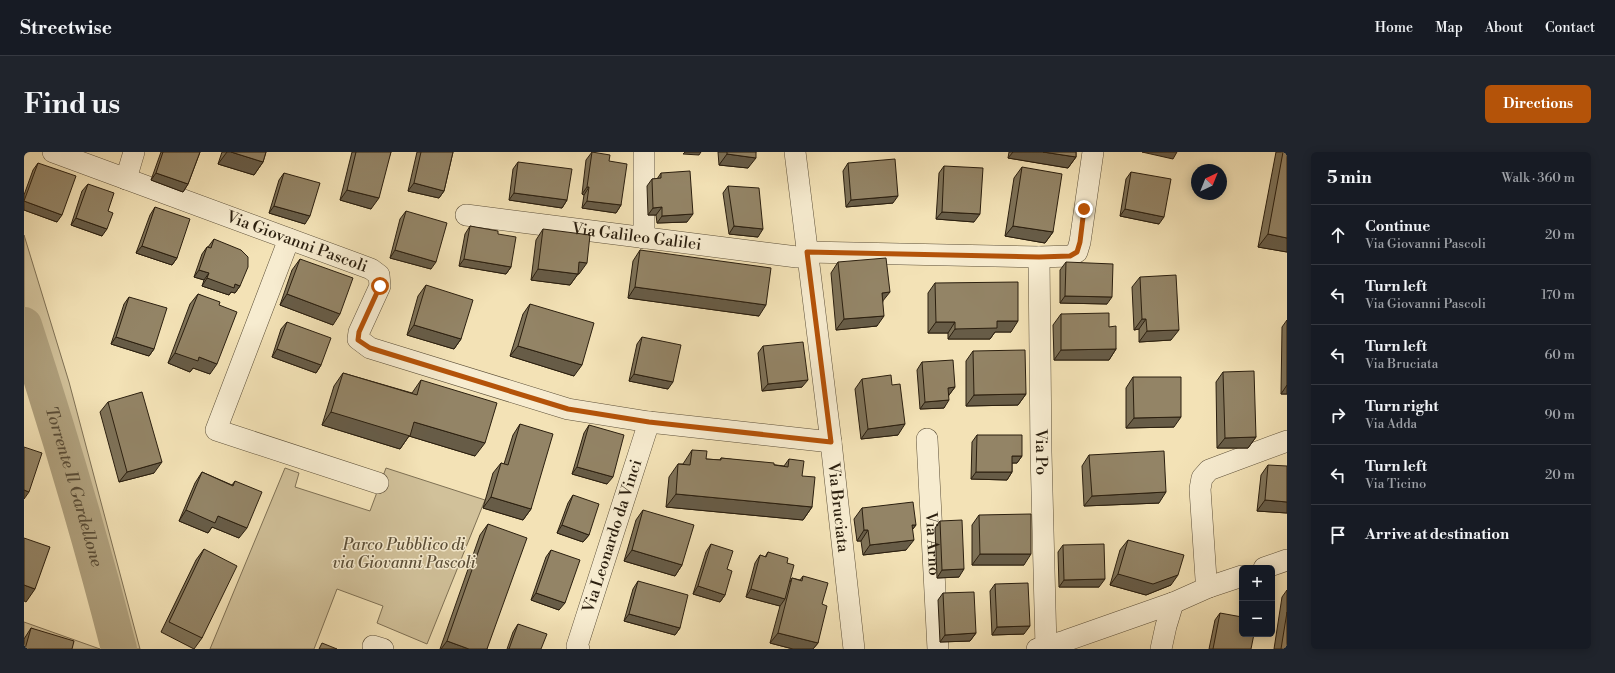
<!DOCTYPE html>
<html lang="en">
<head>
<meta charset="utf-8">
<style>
  body { margin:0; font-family:"Libre Bodoni",serif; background:#20242c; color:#f1f3f6 }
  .controls { position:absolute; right:12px; bottom:12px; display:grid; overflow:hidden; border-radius:6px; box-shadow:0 2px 10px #0003 }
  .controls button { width:36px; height:36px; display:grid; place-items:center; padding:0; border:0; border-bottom:1px solid #363941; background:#171b24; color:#f1f3f6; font:20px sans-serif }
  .compass { position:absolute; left:1167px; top:12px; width:36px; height:36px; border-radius:50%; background:#171b24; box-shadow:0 2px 10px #0003; rotate:43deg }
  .stop { position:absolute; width:12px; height:12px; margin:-9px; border:3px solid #b45309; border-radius:50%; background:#fff }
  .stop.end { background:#b45309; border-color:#fff; box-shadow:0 1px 4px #0008 }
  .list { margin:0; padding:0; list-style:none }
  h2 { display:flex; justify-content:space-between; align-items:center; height:52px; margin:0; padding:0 16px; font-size:17px }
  h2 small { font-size:13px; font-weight:400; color:#9ea1a6 }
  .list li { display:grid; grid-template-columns:26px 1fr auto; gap:12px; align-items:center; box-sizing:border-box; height:60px; padding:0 16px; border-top:1px solid #363941 }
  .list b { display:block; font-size:15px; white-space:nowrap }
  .list p { margin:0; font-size:13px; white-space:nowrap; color:#9ea1a6 }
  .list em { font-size:13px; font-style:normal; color:#9ea1a6 }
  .icon { flex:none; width:22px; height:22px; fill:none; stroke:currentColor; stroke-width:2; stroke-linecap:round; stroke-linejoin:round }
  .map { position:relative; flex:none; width:1263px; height:497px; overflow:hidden; border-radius:6px }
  header { display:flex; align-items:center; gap:24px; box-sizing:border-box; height:56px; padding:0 20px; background:#171b24; border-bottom:1px solid #363941 }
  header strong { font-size:19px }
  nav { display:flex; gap:22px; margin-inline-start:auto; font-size:14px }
  .intro { display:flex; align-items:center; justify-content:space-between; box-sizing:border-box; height:96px; padding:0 24px }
  h1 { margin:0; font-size:28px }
  .button { padding:10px 18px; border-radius:6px; background:#b45309; color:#fff; font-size:14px; font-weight:700 }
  main { display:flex; gap:24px; padding:0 24px }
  aside { flex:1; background:#171b24; border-radius:6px; box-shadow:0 2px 10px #0003 }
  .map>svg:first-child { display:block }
  .green { fill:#d1c19a; stroke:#7e7054 }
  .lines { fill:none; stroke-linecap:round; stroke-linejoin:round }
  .river { stroke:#afa07d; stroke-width:36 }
  .street-casing { stroke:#5d5039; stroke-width:22 }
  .street { stroke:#f7ecd0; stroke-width:21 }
  .wall { fill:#7e7258; stroke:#2b1f0f }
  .shaded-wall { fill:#675c47; stroke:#2b1f0f }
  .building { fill:#938466; stroke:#2b1f0f }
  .route { stroke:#b45309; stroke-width:5 }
  .labels { text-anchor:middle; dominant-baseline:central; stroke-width:3; stroke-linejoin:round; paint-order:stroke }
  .street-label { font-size:16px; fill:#2b1f0f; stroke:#f7ecd0 }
  .park-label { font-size:16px; font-style:italic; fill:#5d5039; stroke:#f7ecd0 }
  .water-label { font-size:17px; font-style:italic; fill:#594c36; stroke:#f7ecd0 }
</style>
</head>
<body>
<header>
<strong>Streetwise</strong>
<nav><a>Home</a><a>Map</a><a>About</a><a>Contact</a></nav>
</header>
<div class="intro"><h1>Find us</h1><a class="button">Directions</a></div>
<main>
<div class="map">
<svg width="1263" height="497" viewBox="0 0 1263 497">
  <rect width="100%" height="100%" fill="#f3e2b6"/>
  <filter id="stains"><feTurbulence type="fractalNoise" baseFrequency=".005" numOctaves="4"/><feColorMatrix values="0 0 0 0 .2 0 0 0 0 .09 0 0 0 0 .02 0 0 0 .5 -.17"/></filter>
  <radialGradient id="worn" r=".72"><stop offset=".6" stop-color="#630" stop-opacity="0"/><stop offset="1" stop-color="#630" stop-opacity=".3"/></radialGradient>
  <!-- green -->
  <path class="green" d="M0 83 45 230 116 497H79L0 213Z
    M261 316 275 321 271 335 346 359 362 316 461 348 403 492 353 471 359 454 313 437 290 497H186Z
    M0 470 76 497H0Z"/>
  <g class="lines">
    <!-- river -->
    <path class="river" id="s1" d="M0 173C35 280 67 388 95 497"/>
    <!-- street casing -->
    <g class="street-casing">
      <g id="street">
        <path id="s2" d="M29 0 347 117 355 123 356 134 335 180 334 187 346 196 544 257 625 270 807 290"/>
        <path id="s3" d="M771 0 807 290 830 497"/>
        <path d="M102 27 110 0"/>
        <path id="s4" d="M442 63 773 105 784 104"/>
        <path d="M620 86V0"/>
        <path d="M265 87 192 278 354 331"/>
        <path d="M783 100 1015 105 1046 104 1053 100 1056 90 1069 0"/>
        <path id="s5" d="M1015 105 1017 300 1022 495"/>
        <path id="s6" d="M903 287 914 497"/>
        <path d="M1240 416 1263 408"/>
        <path d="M1185 435 1182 427 1176 337 1178 326 1185 318 1263 289"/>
        <path d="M349 494 359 497"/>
        <path id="s7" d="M555 497 553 494 625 270"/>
        <path d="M1013 497 1041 489 1149 451 1185 435 1218 424"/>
        <path d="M1137 497 1142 474 1149 451"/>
      </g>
    </g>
    <!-- street -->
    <use href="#street" class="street"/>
  </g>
  <!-- wall -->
  <path class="wall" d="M137 0H176L164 32 159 40 127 28Z
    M198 0H242L239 10 230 23 194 12Z
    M328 0H367L347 57 316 48Z
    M393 0H429L420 39 415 46 384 39Z
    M568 0 585 9 597 53 592 61 558 56 560 43 558 42 562 8Z
    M694 0H732L724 16 695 13Z
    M985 0H1052V5L1044 16 984 6Z
    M1252 0H1263V100L1234 95Z
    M494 10 543 48 538 56 485 48 489 17Z
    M14 11 33 70 0 58V43L9 18Z
    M824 11 869 51 822 55 819 19Z
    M920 14 950 70 912 67 915 21Z
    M998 15 1029 80 1021 91 981 84 990 26Z
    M1107 20 1135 72 1096 64 1102 27Z
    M260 21 281 72 245 61 255 28Z
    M637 21 663 70 633 71 632 63H624L623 34 628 27H633Z
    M64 32 84 59 78 84 47 73 58 39Z
    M704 34 734 85 705 82 699 41Z
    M131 55 153 106 148 113 112 101 126 63Z
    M382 59 407 117 366 106 376 67Z
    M446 74 474 82 487 115 482 122 435 114 441 82Z
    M519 77 555 122H554L546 133 507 128 512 88Z
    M190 87 216 134 211 141 207 140 205 143 178 134 180 128 170 125 178 102 183 95H184Z
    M616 98 735 164 604 146 609 109Z
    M276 107 309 173 256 153 268 118Z
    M814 110 859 149 853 174 812 178 807 121Z
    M1042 110 1083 152 1036 151V118Z
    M1116 125 1147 188 1115 190V177L1110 178 1108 135Z
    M911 131 987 180H971L966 187H924V181H904V141Z
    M402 133 437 187 430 197 383 183 394 144Z
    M174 142 195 153 186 222 169 216 166 220 144 211 166 152Z
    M105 145 130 197 125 204 87 192 100 152Z
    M506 152 550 224 486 204 499 162Z
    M1037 162 1085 175 1092 197 1085 208H1030L1029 173Z
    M1263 168V242H1257L1258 175Z
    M263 170 297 213 292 221 248 205 257 177Z
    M618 185 644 237 605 229 613 192Z
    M739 194 778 235 738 239 734 201Z
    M949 199 1002 242 994 253 942 254V209Z
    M898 210 931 235 925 243 920 256 896 257 893 218Z
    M1199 220 1232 285 1224 296H1193L1192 230Z
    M319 221 388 241 397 228 451 304 385 284 376 297 298 273 310 234Z
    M1109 225 1150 275 1102 276V236Z
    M838 227 874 283 837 287 831 237Z
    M84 250 130 321 95 330 76 260Z
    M496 272 507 357 499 368 459 356 469 321 477 311 480 312 489 283Z
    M565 273 583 332 548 322 560 281Z
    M953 283 998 304 993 311H988V320L983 328 947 327 948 290Z
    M668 298 682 307 696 308 697 306 760 314 765 307 778 324 788 355 779 368 642 355 645 325 654 312H659Z
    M1065 303 1135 351 1060 354 1058 314Z
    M1244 313 1263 361 1233 359 1237 323Z
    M178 320 208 333 211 329 215 386 188 375 184 381 155 369 171 331Z
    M549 343 565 383 559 390 533 381 544 351Z
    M838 356 892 373 888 378 882 398 839 403 837 389H833L830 367Z
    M619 358 658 413 651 424 600 409 612 368Z
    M955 363 1000 413H948V373Z
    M916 369 935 425 913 426 911 376Z
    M464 372 463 497H416L456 383Z
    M1104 388 1147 433 1122 443 1086 433 1096 398Z
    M687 392 703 417 701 443 696 450 669 442 682 400Z
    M1039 393 1075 435H1035L1034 400Z
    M180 397 178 486 170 497 137 480 172 408Z
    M527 398 535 458 507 448 522 405Z
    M744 400 763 411 766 430 768 426 776 428 779 424 798 452 794 491 789 497H769L746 491 756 454 722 445 731 411 736 403 741 405Z
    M614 429 656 476 651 483 600 469 609 437Z
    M971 432 1000 482 968 483 966 439Z
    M1263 438V497H1250L1258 445Z
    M919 441 952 481 946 489 916 490 914 448Z
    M1196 461 1227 497H1185L1191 468Z
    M494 472 517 497H483L489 480Z
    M7 476 48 497H0V487Z"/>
  <!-- shaded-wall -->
  <path class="shaded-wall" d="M203 0H207L239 10 230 23 194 12Z
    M661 0H677L675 3 659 2Z
    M989 0H1019L1052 5 1044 16 984 6Z
    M1118 0H1153L1149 7Z
    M703 2 732 6 724 16 695 13Z
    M132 21 164 32 159 40 127 28Z
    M390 31 420 39 415 46 384 39Z
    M563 35H565L560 43 558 42Z
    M323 38 355 46 347 57 316 48Z
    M490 41 543 48 538 56 485 48Z
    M874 44 869 51 822 55 827 48Z
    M0 49 38 63 33 70 0 58Z
    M563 49 597 53 592 61 558 56Z
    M250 54 286 64 281 72 245 61Z
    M638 55 632 63H624L629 56Z
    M1101 57 1140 65 1135 72 1096 64Z
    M918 60 956 62 950 70 912 67Z
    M669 62 663 70 633 71 638 64Z
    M52 66 83 77 78 84 47 73Z
    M710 74 739 77 734 85 705 82Z
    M989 74 1029 80 1021 91 981 84Z
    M1244 82 1263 86V100L1234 95Z
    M118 94 153 106 148 113 112 101Z
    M371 98 412 110 407 117 366 106Z
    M440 107 487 115 482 122 435 114Z
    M555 110 563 111 555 122 548 121Z
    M514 117 554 122 546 133 507 128Z
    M175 118 185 121 180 128 170 125Z
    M183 126 211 132 216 134 211 141 207 140 205 143 178 134Z
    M611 135 742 153 735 164 604 146Z
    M866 140 858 150V141Z
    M263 142 316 162 309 173 256 153Z
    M1041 144 1088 145 1083 152 1036 151Z
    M860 164 853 174 812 178 820 167Z
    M1118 167H1122L1115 177 1110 178Z
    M973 169H994L987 180H971L966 187H924L931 177Z
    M912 170H931L924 181H904Z
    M390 173 437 187 430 197 383 183Z
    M1155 178 1147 188 1115 190 1123 179Z
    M92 185 130 197 125 204 87 192Z
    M494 194 558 213 550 224 486 204Z
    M253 197 297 213 292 221 248 205Z
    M1092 197 1085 208H1030L1037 198Z
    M151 201 175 205 193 212 186 222 169 216 166 220 144 211Z
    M610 222 649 230 644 237 605 229Z
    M784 228 778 235 738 239 744 232Z
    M1263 233V242H1257Z
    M931 235 925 243H919L924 236Z
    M1002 242 994 253 942 254 950 243Z
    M925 248 920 256 896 257 901 250Z
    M307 260 390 270 461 291 451 304 385 284 376 297 298 273Z
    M1157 265 1150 275 1102 276 1110 266Z
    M881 272 874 283 837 287 844 277Z
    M1232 285 1224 296H1193L1201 286Z
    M988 304H998L993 311H983Z
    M138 310 130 321 95 330 103 320Z
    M553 315 589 325 583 332 548 322Z
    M952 320H988L983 328 947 327Z
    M0 338 5 340 0 347Z
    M1142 340 1135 351 1060 354 1068 344Z
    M652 342 788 355 779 368 642 355Z
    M467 345 507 357 499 368 459 356Z
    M1241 348 1263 350V361L1233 359Z
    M162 358 194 364 223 376 215 386 188 375 184 381 155 369Z
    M538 373 565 383 559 390 533 381Z
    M888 373H892L884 383Z
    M840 378H844L837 389H833Z
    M890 388 882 398 839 403 846 393Z
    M608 398 658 413 651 424 600 409Z
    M956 402H1007L1000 413H948Z
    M940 417 935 425 913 426 918 418Z
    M1094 422 1154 423 1147 433 1122 443 1086 433Z
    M1081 427 1075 435H1035L1040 428Z
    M0 433 11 437 2 450 0 449Z
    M674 434 701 443 696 450 669 442Z
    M727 437 761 447 756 454 722 445Z
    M512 441 541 451 535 458 507 448Z
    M605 462 656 476 651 483 600 469Z
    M1006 474 1000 482 968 483 973 475Z
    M754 481 794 491 789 497H769L746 491Z
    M952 481 946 489 916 490 921 483Z
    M423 489 445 497H417Z"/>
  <!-- building -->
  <path class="building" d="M139 0H176L164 32 132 21Z
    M207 0H242L239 10Z
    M332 0H367L355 46 323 38Z
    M397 0H429L420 39 390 31Z
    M568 0 586 3 585 9 603 12 597 53 563 49 565 35H563Z
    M703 0H732V6L703 2Z
    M1019 0H1052V5Z
    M1259 0H1263V86L1244 82Z
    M871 7 874 44 827 48 824 11Z
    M494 10 548 17 543 48 490 41Z
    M14 11 52 24 38 63 0 49Z
    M920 14 959 16 956 62 918 60Z
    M998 15 1038 22 1029 80 989 74Z
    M666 19 669 62 638 64V55L629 56 628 27 637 26V21Z
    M1107 20 1147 27 1140 65 1101 57Z
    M260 21 296 31 286 64 250 54Z
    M64 32 90 41 84 59 89 61 83 77 52 66Z
    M704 34 735 36 739 77 710 74Z
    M131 55 166 67 153 106 118 94Z
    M382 59 423 71 412 110 371 98Z
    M446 74 474 79V82L492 85 487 115 440 107Z
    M519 77 566 83 563 111 555 110 554 122 514 117Z
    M190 87 217 98 224 105V115L216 134 211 132 210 136 183 126 185 121 175 118 183 95 187 96Z
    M616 98 747 116 742 153 611 135Z
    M862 106 866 140 858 141 860 164 820 167 814 110Z
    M276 107 329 126 316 162 263 142Z
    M1042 110 1089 112 1088 145 1041 144Z
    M1152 123 1155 178 1123 179 1122 167H1118L1116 125Z
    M994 130V169H973V176L931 177V170H912L911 131Z
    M402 133 449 148 437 187 390 173Z
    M174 142 196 150 195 153 213 160 193 212 175 205 174 209 151 201Z
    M105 145 143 156 130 197 92 185Z
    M506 152 570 171 558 213 494 194Z
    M1085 161V175L1092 174V197L1037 198V162Z
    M263 170 307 186 297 213 253 197Z
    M618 185 657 193 649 230 610 222Z
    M779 190 784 228 744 232 739 194Z
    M1001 198 1002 242 950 243 949 199Z
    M929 208 931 235 924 236 925 248 901 250 898 210Z
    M1230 219 1232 285 1201 286 1199 220Z
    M319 221 393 243 397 228 473 251 461 291 390 270 386 284 307 260Z
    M867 223 868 233 876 232 881 272 844 277 838 227Z
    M1109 225H1157V265L1110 266Z
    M118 240 138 310 103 320 84 250Z
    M496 272 529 282 507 357 467 345 477 311 484 313Z
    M565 273 600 283 589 325 553 315Z
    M953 283H998V304H988V320H952Z
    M0 295 18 301 5 340 0 338Z
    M668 298 683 299 682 307 697 308V306L750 311V313L764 315 765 307 780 309 778 324 791 325 788 355 652 342 654 312 666 313Z
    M1140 299 1142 340 1068 344 1065 303Z
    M1244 313 1263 314V350L1241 348Z
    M178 320 209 334 211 329 238 340 223 376 194 364 191 371 162 358Z
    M549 343 575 352 565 383 538 373Z
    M889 350 892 373H888L890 388 846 393 844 378H840L838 356Z
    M619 358 670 373 658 413 608 398Z
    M1007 362V402H956L955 363Z
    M938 368 940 417 918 418 916 369Z
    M464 372 503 386 463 497H445L423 489Z
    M0 386 26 395 11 437 0 433Z
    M1104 388 1160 403 1154 423 1129 432 1094 422Z
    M687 392 709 399 703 417 708 419 701 443 674 434Z
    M1080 392 1081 427 1040 428 1039 393Z
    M180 397 213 414 178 486 145 470Z
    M527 398 556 408 541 451 512 441Z
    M744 400 764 406 763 411 770 413 761 447 727 437 736 403 742 405Z
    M779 424 804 431 798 452 803 454 794 491 754 481 768 426 778 429Z
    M614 429 664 443 656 476 605 462Z
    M1004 431 1006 474 973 475 971 432Z
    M950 440 952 481 921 483 919 441Z
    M1263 460V497H1257Z
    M1196 461 1218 465V482H1230L1227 497H1189Z
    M494 472 523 482 517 497H485Z
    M7 476 50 489 48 497H1Z
    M298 491 313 497H295Z"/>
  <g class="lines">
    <!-- route -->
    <path class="route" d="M356 134 335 180 334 188 346 196 544 257 625 270 807 290 783 100 1015 105 1046 104 1053 100 1056 90 1060 57"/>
  </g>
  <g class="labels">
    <!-- street labels -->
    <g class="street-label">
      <text stroke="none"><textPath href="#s4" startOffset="172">Via Galileo Galilei</textPath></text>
      <text stroke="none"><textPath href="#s2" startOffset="260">Via Giovanni Pascoli</textPath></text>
      <text stroke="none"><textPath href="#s5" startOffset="195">Via Po</textPath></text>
      <text stroke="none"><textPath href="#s3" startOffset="358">Via Bruciata</textPath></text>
      <text stroke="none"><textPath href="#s7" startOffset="119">Via Leonardo da Vinci</textPath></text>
      <text stroke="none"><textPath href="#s6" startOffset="105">Via Arno</textPath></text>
    </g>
    <!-- park labels -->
    <g class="park-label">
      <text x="380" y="393">Parco Pubblico di<tspan x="380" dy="18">via Giovanni Pascoli</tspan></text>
    </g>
    <!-- water labels -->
    <g class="water-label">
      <text stroke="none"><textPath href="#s1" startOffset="169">Torrente Il Gardellone</textPath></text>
    </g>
  </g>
  <rect width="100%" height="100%" filter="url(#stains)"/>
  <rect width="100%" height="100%" fill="url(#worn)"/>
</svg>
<div class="controls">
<button>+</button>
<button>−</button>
</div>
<svg class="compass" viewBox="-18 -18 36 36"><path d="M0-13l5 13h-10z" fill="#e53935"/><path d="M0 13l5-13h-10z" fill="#9ea1a6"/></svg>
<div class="stop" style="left:356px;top:134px"></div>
<div class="stop end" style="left:1060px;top:57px"></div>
</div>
<aside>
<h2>5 min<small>Walk · 360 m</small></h2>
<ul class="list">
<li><svg class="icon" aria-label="ahead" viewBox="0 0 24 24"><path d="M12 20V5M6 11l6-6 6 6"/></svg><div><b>Continue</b><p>Via Giovanni Pascoli</p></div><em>20 m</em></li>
<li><svg class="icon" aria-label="left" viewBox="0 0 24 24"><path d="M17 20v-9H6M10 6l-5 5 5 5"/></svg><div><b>Turn left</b><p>Via Giovanni Pascoli</p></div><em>170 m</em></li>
<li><svg class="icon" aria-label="left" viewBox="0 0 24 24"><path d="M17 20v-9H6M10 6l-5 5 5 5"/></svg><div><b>Turn left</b><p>Via Bruciata</p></div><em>60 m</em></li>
<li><svg class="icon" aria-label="right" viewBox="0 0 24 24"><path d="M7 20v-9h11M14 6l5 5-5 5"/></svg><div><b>Turn right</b><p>Via Adda</p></div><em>90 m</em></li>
<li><svg class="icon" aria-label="left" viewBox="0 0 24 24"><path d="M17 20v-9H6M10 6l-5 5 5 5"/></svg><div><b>Turn left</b><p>Via Ticino</p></div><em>20 m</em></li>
<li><svg class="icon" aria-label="arrive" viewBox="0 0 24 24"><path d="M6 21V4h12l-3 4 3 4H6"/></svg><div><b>Arrive at destination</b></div></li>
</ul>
</aside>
</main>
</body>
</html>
